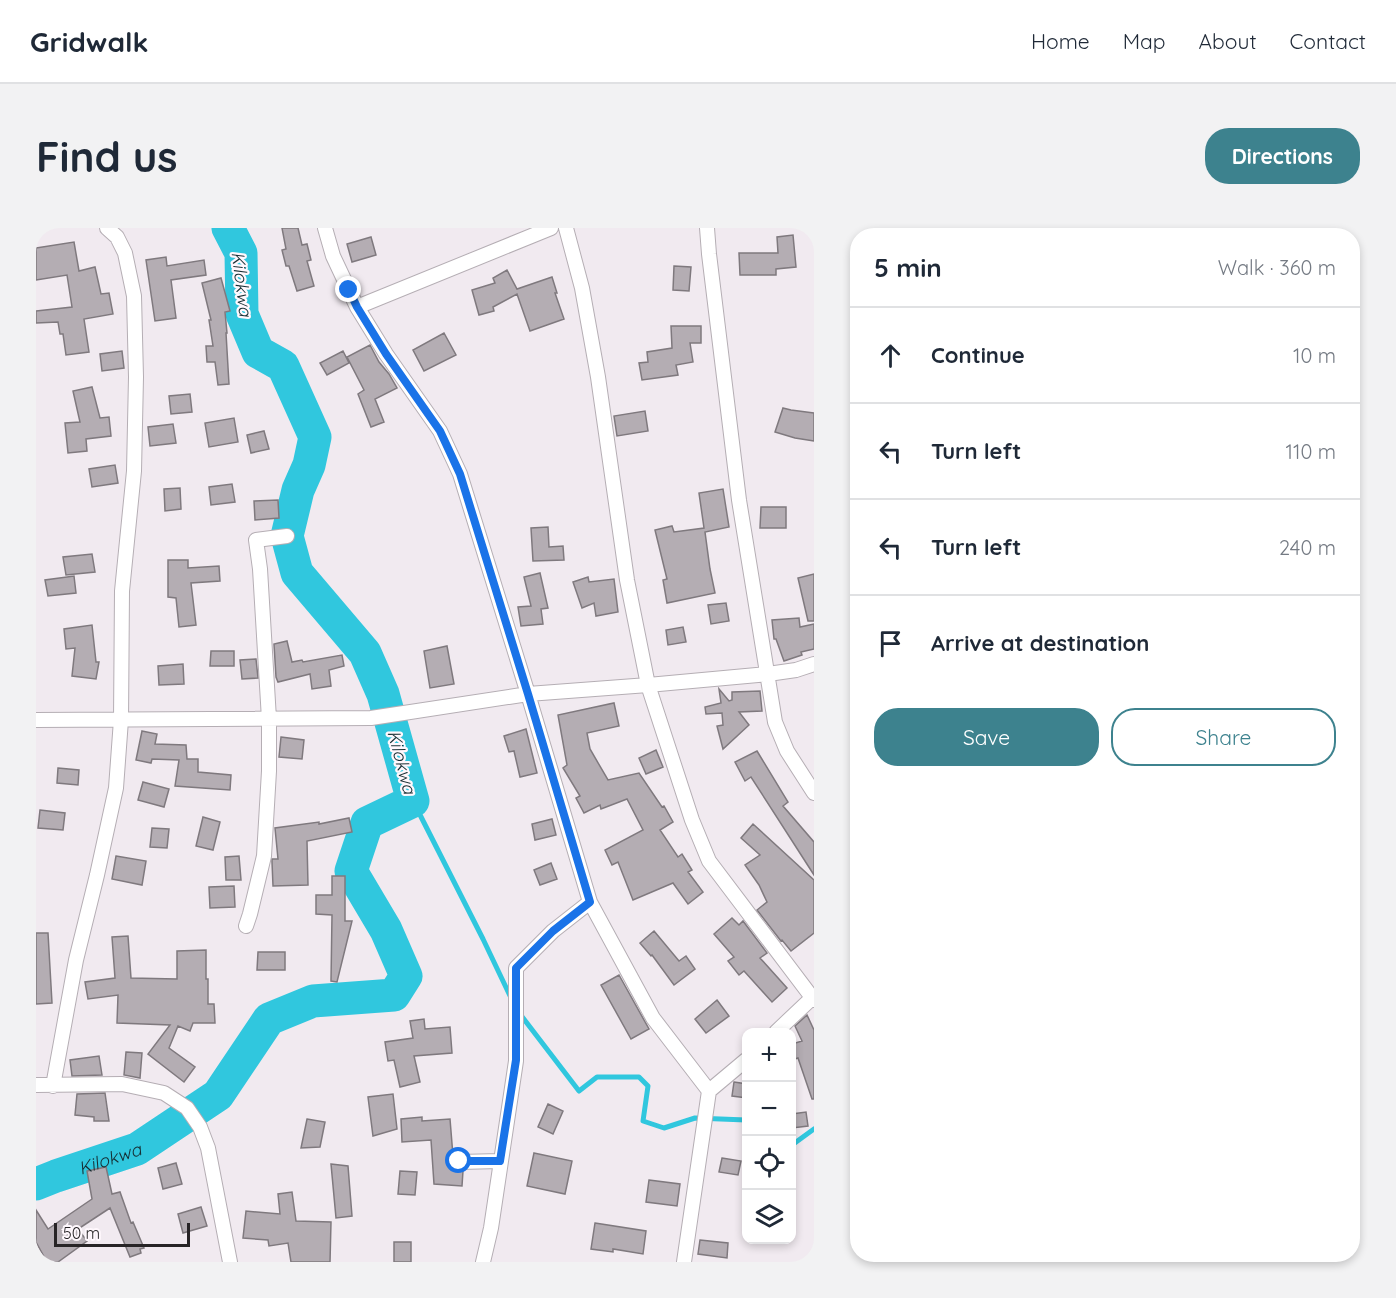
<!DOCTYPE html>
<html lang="en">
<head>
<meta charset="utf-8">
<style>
  body { margin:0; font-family:Quicksand,sans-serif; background:#f2f2f3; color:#1f2937 }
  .controls { position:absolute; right:18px; bottom:18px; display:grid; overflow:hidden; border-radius:12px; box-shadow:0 3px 9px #0003 }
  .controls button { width:54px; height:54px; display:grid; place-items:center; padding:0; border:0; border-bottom:2px solid #e0e1e3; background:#fff; color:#1f2937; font:30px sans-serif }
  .scale { position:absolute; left:18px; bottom:15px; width:136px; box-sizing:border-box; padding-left:6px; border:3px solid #272426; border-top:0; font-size:16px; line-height:21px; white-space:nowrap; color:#272426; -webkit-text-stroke:4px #fff8fd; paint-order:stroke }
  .stop { position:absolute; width:18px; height:18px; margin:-14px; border:4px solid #1a73e8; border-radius:50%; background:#fff }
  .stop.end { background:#1a73e8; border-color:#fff; box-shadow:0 2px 6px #0008 }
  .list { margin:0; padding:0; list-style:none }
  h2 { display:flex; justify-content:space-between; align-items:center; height:78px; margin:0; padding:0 24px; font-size:26px }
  h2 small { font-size:20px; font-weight:400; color:#747a83 }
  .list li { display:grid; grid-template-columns:39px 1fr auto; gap:18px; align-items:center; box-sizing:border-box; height:96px; padding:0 24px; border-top:2px solid #e0e1e3 }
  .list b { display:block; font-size:22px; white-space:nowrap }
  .list em { font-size:20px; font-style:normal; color:#747a83 }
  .actions { display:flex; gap:12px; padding:18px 24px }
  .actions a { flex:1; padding:14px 0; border:2px solid #3d828e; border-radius:24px; text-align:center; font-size:21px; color:#3d828e }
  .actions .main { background:#3d828e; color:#fff }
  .icon { flex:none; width:33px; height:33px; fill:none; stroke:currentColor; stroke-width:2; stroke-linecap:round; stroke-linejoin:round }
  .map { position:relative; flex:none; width:778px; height:1034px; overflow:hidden; border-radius:24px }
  header { display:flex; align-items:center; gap:36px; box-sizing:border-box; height:84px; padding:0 30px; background:#fff; border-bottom:2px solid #e0e1e3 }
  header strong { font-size:28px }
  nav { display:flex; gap:33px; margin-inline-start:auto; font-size:21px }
  .intro { display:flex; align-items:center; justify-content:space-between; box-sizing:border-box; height:144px; padding:0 36px }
  h1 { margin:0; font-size:42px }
  .button { padding:15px 27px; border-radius:24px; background:#3d828e; color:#fff; font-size:21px; font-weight:700 }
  main { display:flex; gap:36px; padding:0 36px }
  aside { flex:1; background:#fff; border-radius:24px; box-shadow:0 3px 9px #0003 }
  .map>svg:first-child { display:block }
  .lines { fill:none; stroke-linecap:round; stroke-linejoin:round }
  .stream { stroke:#30c7de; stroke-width:5 }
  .river { stroke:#30c7de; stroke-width:33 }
  .building { fill:#b4adb3; stroke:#7f797e; stroke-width:1.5 }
  .street-casing { stroke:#b5aeb4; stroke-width:16 }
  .street { stroke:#fff; stroke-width:14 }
  .route { stroke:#1a73e8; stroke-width:8 }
  .labels { text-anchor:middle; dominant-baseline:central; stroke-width:4.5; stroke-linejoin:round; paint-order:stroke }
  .water-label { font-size:18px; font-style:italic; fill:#162d32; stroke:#fff8fd }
</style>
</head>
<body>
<header>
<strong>Gridwalk</strong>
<nav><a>Home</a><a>Map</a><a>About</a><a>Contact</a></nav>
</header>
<div class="intro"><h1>Find us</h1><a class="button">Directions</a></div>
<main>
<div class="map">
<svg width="778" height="1034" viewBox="0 0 778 1034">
  <rect width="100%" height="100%" fill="#f1eaf0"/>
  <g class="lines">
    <!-- stream -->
    <path class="stream" d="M377 573 447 711 476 772
      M484 786 543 863 561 849H603L612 858 607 893 628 900 659 890 710 892
      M756 917 778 901"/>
    <!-- river -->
    <path class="river" id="s1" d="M0 956 20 948 101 921 182 867 233 791 277 773 358 767 370 748 350 702 315 643 331 595 377 573 347 466 329 425 261 345 251 308 262 262 273 237 279 209 247 138 222 124 206 86 205 25 192 0"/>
  </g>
  <!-- building -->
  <path class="building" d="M246 0H262L266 17 271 16 275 32 271 33 278 58 261 63 253 38H250L246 22 250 21Z
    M757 7 760 39 740 41V47H704L703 25H742L741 9Z
    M335 9 340 27 316 34 311 16Z
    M38 14 43 43 59 39 65 66 73 65 77 86 48 91 53 124 30 127 27 106H24L22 94 0 95V83L36 79 31 47 0 52V20Z
    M130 29 131 38 168 32 170 47 135 52 140 90 119 93 110 32Z
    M638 38 655 39 653 63 637 62Z
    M471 42 481 61 516 49 521 65H519L528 91 494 103 481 66 457 79 458 83 443 87 436 62 459 55 457 50Z
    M185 50 194 83 189 84 191 105H190L193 156 182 157 179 134H171L170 118H177L173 92H175L166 55Z
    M635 98H665V115H654L657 134 640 137 642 147 606 152 603 135 612 134 611 124 636 120Z
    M408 105 420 127 388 143 377 122Z
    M334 117 343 134 353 146 361 160 339 171 348 194 335 199 322 166 328 162 311 129Z
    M86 123 88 140 66 143 64 126Z
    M307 123 313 135 291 147 284 135Z
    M56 159 64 190 73 189 75 208 50 211 51 223 32 225 29 195 44 194 37 163Z
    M154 166 156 184 135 186 133 168Z
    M747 180 755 182 778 185V213L759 210 739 204Z
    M609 183 612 203 581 208 578 188Z
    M198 190 202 214 173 219 169 195Z
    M137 196 140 215 114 218 112 199Z
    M228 203 233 221 215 225 211 207Z
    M79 237 82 255 56 259 53 241Z
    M196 256 199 274 175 277 173 259Z
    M144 260 145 281 129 283 128 261Z
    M687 261 693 299 669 304 674 341 679 365 631 375 627 352 631 351 619 302 636 298 638 304 668 300 663 265Z
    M242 272 243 290 219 292 218 273Z
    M725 279H750V300H724Z
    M512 299 513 319 527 318 528 332 497 333 495 300Z
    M56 326 59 344 30 347 27 329Z
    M132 332H152V340L183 338 184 353 155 355 160 397 143 399 140 370 132 369Z
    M504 345 512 380 505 381 507 396 485 398 482 379 495 378 488 349Z
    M778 346V393H772L762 350Z
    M38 348 40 365 12 368 9 352Z
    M552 349 553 354 578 351 582 384 560 388 558 375 546 380 537 354Z
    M690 375 693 393 675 396 672 377Z
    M763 390 764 399 778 396V421L765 424 766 427 748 433 740 411H738L736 392Z
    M56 397 60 434H63L60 451 36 448 39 420 30 421 28 401Z
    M647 399 650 414 632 417 630 402Z
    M251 413 256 434 266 432 267 434 306 427 308 438 293 442 295 458 276 461 274 446 242 454 240 449 238 416Z
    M411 418 418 456 394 460 388 423Z
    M175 423H198V438H174Z
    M220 431 222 450 206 451 204 432Z
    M147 436 148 456 123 457 122 438Z
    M683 461 693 473 696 472V464L724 463 726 483 703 484 713 497 687 521 681 498 687 497 686 485 670 486 669 479 685 475Z
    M578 475 583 498 551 505 554 521 572 552 603 545 626 579 628 578 637 594 624 602 642 629 646 626 656 642 652 644 667 664 652 676 637 655 597 672 582 634 576 637 569 622 607 602 591 571 565 581 564 577 548 585 540 570 544 568 527 540 531 537 522 487Z
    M490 501 501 545 484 549 478 523 473 524 468 508Z
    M106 503 121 506 119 516 150 517 151 531H162V544L195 547 194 562 139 558 143 532 116 531 115 535 100 532Z
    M245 509 268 512 266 531 243 529Z
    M620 522 627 539 610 546 603 530Z
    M721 523 752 574 747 578 778 614V647L715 549 709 553 699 534Z
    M22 540 43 542 42 557 21 555Z
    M107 554 133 561 128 579 102 572Z
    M4 582 29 585 27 602 2 600Z
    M167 589 184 594 177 622 160 618Z
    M313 590 316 604 271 613 272 657 237 658 236 634V631H242L239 600 283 594V596Z
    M516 591 520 607 499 612 496 596Z
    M717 596 778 652V705L755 723 746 712 745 713 721 682 731 674 723 657 709 637 724 627 705 610Z
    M116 600 133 601 131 620 114 619Z
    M80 628 110 633 106 657 76 651Z
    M203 628 205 652H190L189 629Z
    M515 635 521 651 504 657 498 642Z
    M296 648H309V693H316L301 754 295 753 296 687 280 686V667H296Z
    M198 658 199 679 174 680 173 659Z
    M696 690 703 697 707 693 731 725 724 730 751 760 736 774 708 743 703 747 692 733 698 729 678 706Z
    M618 703 643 733 650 728 659 741 638 757 616 727 615 728 604 715Z
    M0 705H12L16 775 0 776Z
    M92 708 95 750 141 751V723L170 722V751H172V776H178L179 795H157L154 803 142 798 133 820 159 839 148 854 112 826 134 797 81 795 82 767 52 771 49 754 79 750 76 709Z
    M222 724H249V742H221Z
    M583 747 613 801 595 811 565 757Z
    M681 772 693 788 670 805 659 791Z
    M771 787 778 802V871H776L762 830 756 832V816L766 813 759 798Z
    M388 791 389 801 414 799 416 825 378 828 384 854 364 859 358 832 352 833 349 814 377 810 374 793Z
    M90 824 106 825 104 850 88 847Z
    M63 828 66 847 36 848 34 832Z
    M698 854 711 856V870L696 868Z
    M69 865 73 893H58V889L39 887 41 866Z
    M357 866 361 901 337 908 332 869Z
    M512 876 527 883 517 906 502 899Z
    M770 884 772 898 756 900V886Z
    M386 889V893L414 891 417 928 414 935 418 942 427 943 426 958 398 956 395 912 366 914 365 891Z
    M271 891 289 894 284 919 265 920Z
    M498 925 536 933 529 966 491 958Z
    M686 930 705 933 702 947 683 944Z
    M140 935 146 956 127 961 122 940Z
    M295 936 312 938 316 988 300 990Z
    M70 939 76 966 84 964 95 995 97 994 108 1020 104 1021 105 1025 94 1029 74 980 42 1001 51 1013 22 1034H11L0 1014V982L12 1001 56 971 51 943Z
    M364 943 381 944 379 967 362 966Z
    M613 952 644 956 641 978 610 974Z
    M256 964 260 993 295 994 294 1034H255L252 1015 233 1018 232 1012 207 1010 210 983 244 986 242 966Z
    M165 979 171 998 147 1005 142 986Z
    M559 995 610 1003 607 1026 577 1021V1024L555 1021Z
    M664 1012 692 1015 691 1030 662 1026Z
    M358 1014H375V1034H358Z"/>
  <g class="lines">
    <!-- street casing -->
    <g class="street-casing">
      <path id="street" d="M289 0 297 28 321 79 350 126 404 203 424 246 492 466 554 674 617 790 673 863
        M530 0 546 60 562 149 591 352 612 457 656 592 673 633 778 772
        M671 0 673 26 703 272 739 494 751 523 778 565
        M321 79 515 0
        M0 492 335 490 492 466 612 457 732 446 760 442 778 436
        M210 698 214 686 228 628 233 543V491L224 341 220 312 251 308
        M740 804 778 768
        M0 857 86 856 128 865 151 880 164 899 172 920 194 1034
        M17 858 40 732 61 647 80 560 85 492 86 363 98 243 100 149 98 68 89 25 81 9 71 0
        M423 934 464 933
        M447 1034 455 1000 480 833V740L517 703 554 674
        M648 1034 673 863 710 832"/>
    </g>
    <!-- street -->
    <use href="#street" class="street"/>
  </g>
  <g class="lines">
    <!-- route -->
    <path class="route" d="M313 62 321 79 350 126 404 203 424 246 492 466 554 674 517 703 480 740V832L464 933H423"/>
  </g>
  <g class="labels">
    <!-- water labels -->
    <g class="water-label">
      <text transform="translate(206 56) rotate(83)">Kilokwa</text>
      <text transform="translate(366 534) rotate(75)">Kilokwa</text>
      <text stroke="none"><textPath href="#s1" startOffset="78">Kilokwa</textPath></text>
    </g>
  </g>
</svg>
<div class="controls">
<button>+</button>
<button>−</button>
<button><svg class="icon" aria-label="locate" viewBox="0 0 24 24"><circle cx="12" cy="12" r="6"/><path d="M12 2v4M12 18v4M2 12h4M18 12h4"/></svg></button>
<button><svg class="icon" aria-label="layers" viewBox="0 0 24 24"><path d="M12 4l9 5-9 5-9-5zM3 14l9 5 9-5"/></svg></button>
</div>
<div class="scale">50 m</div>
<div class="stop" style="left:423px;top:933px"></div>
<div class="stop end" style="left:313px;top:62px"></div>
</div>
<aside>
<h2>5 min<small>Walk · 360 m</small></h2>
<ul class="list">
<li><svg class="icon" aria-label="ahead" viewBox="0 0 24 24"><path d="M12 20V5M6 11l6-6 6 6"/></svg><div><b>Continue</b></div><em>10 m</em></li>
<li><svg class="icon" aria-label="left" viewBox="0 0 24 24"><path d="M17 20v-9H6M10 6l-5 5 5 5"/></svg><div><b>Turn left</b></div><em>110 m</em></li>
<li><svg class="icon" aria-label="left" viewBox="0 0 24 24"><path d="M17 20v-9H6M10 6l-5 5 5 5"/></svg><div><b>Turn left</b></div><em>240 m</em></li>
<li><svg class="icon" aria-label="arrive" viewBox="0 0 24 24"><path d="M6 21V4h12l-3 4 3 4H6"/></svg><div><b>Arrive at destination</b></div></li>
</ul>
<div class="actions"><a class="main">Save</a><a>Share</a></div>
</aside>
</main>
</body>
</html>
